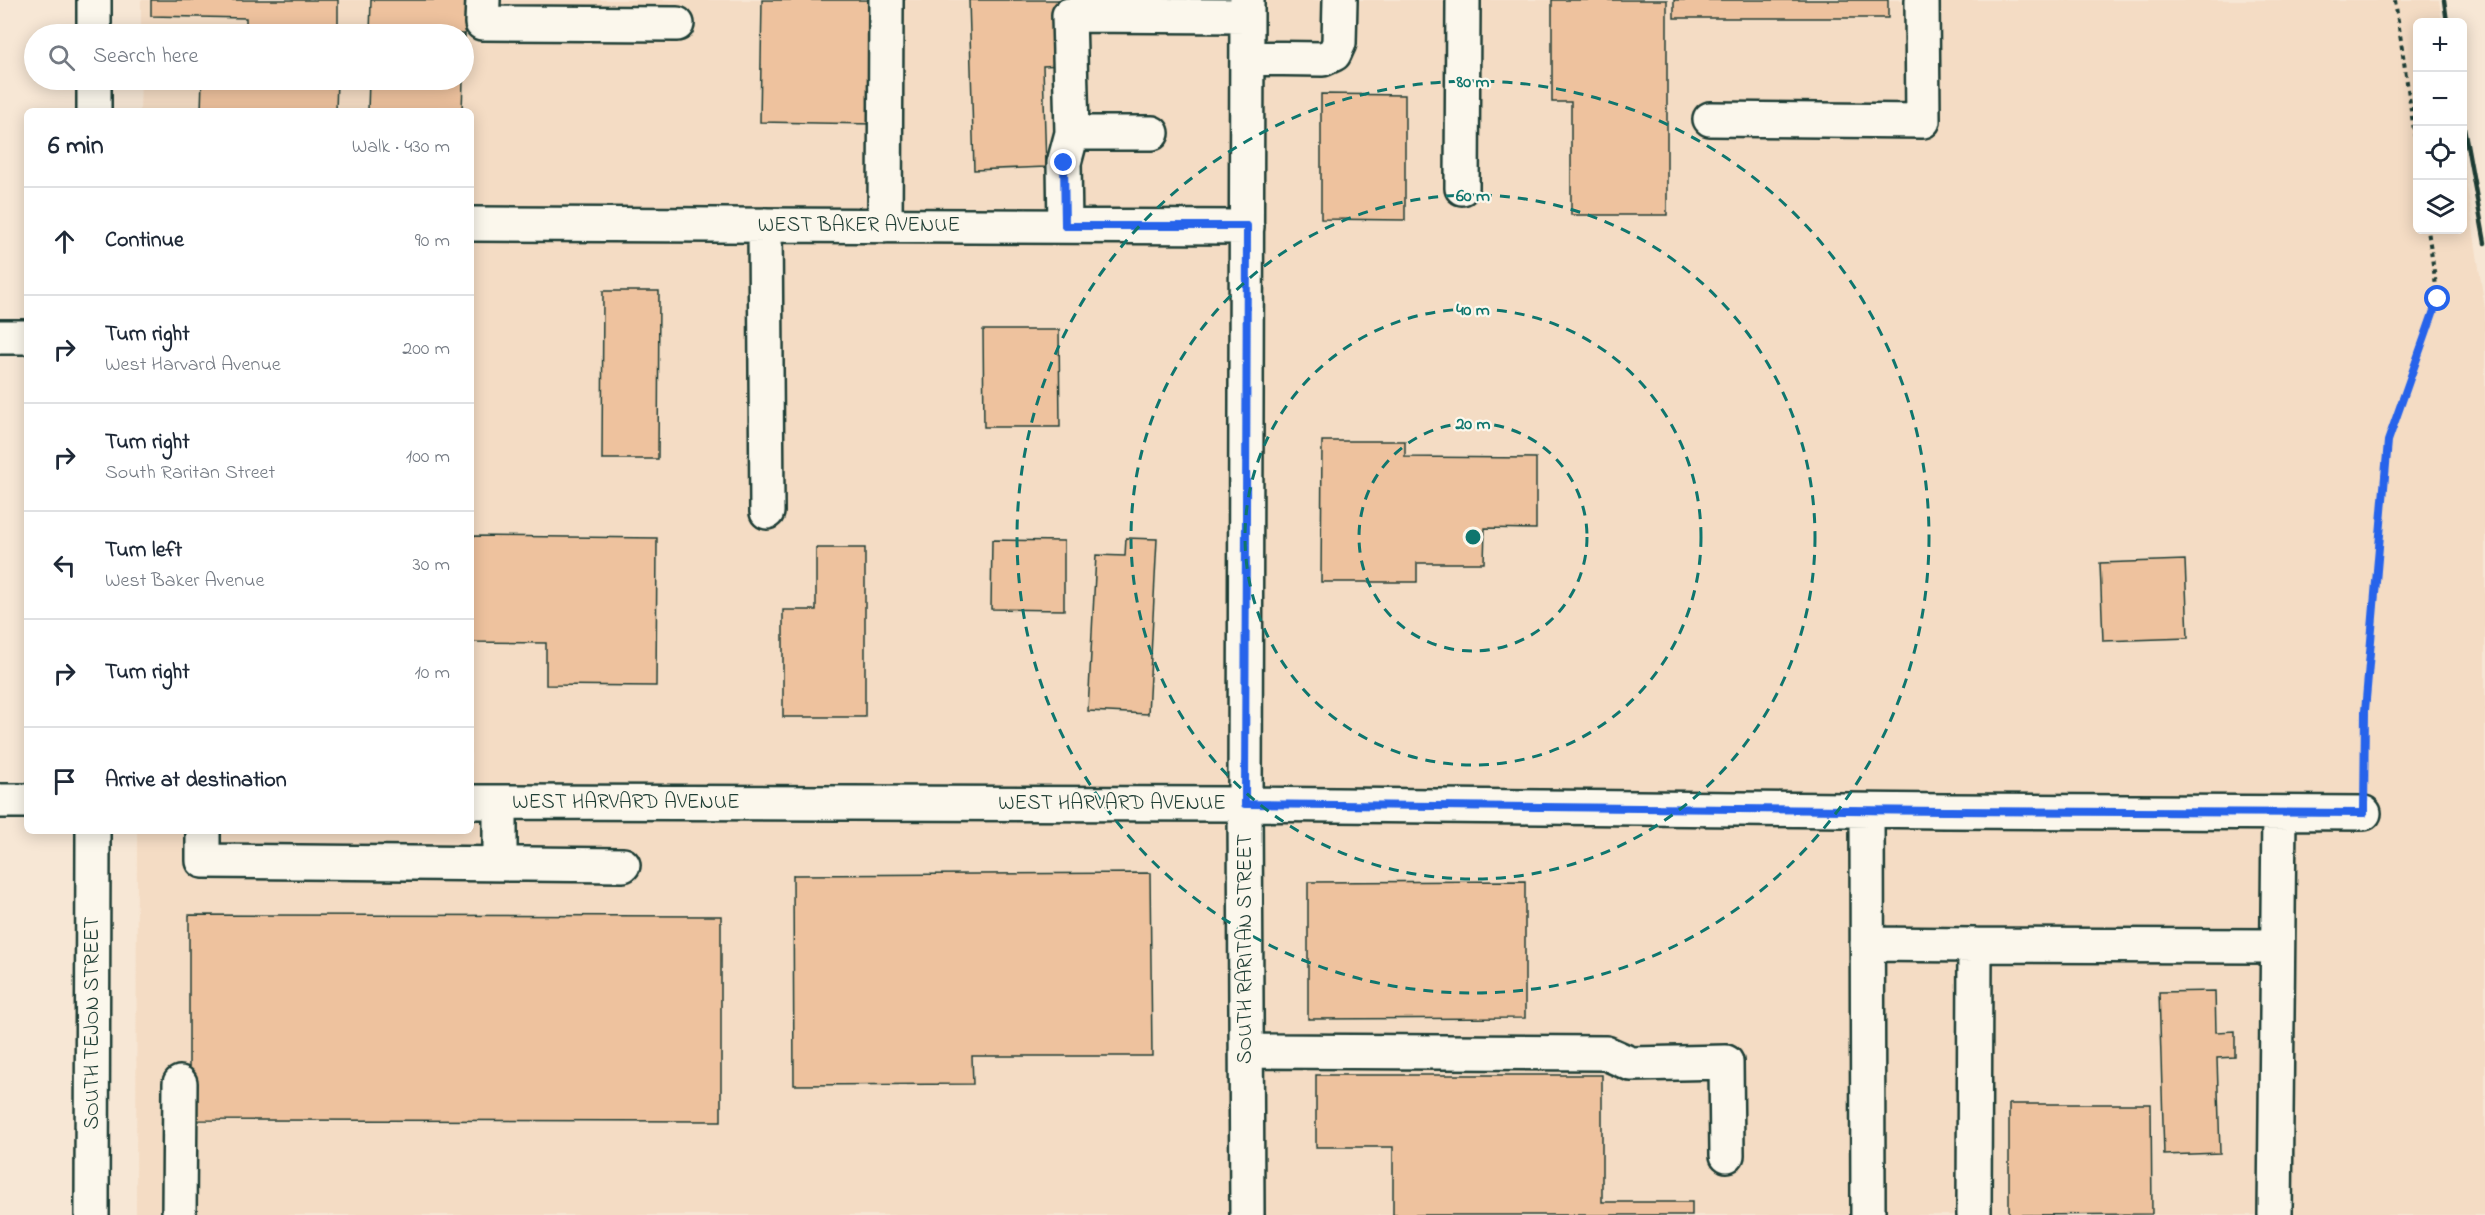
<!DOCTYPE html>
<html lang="en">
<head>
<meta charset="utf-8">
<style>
  body { margin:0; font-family:"Indie Flower",sans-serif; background:#f2f2f3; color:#1f2937 }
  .controls { position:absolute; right:18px; top:18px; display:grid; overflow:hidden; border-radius:9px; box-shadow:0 3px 15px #0003 }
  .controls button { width:54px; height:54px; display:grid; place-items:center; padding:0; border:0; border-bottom:2px solid #e0e1e3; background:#fff; color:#1f2937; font:30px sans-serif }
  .stop { position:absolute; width:18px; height:18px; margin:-14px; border:4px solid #2563eb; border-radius:50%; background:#fff }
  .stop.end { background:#2563eb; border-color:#fff; box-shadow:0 2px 6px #0008 }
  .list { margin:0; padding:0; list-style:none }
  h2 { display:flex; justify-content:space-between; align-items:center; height:78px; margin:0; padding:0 24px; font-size:26px }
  h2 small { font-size:20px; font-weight:400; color:#747a83 }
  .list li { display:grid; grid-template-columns:39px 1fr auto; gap:18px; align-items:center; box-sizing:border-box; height:108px; padding:0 24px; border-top:2px solid #e0e1e3 }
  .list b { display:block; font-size:22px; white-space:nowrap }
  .list p { margin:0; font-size:20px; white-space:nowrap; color:#747a83 }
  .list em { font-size:20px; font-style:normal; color:#747a83 }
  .icon { flex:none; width:33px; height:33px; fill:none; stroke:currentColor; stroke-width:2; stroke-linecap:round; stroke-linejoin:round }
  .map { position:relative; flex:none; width:2485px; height:1215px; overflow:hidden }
  .search { position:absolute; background:#fff; box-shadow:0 3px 15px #0003; left:24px; top:24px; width:450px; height:66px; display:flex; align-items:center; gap:15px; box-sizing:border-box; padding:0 21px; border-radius:33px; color:#747a83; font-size:22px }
  .panel { position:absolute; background:#fff; box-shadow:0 3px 15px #0003; left:24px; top:108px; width:450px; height:726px; border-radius:9px }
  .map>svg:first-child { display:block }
  .built { fill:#f4dcc4 }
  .building { fill:#eec29e; stroke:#1f3d34; stroke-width:1.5 }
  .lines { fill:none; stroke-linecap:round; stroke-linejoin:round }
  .minor-casing { stroke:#1f3d34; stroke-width:38 }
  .path { stroke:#1f3d34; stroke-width:4; stroke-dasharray:4.5 4.5; stroke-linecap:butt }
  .minor { stroke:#fbf7ec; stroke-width:33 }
  .rail { stroke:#1f3d34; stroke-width:4.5 }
  .route { stroke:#2563eb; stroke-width:8 }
  .ring { fill:none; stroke:#0f766e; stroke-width:3; stroke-dasharray:10 8 }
  .labels { text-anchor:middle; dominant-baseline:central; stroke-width:4.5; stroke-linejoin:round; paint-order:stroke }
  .street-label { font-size:21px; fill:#1f3d34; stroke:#fbf7ec }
  .centre { fill:#0f766e; stroke:#fbf7ec; stroke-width:3 }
  .ring-label { font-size:18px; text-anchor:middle; font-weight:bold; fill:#0f766e; stroke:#fbf7ec; stroke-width:4.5; stroke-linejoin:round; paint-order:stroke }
</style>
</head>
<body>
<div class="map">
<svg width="2485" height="1215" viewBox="0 0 2485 1215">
  <rect width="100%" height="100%" fill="#f7e7d5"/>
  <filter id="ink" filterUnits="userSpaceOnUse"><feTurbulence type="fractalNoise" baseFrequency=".0167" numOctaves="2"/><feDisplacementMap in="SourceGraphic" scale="12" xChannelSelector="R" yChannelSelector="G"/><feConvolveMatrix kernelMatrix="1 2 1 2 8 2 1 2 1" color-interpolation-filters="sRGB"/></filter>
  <g filter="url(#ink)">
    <!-- built -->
    <path class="built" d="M141 0H2439L2442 22H2418V230H2462L2463 159 2485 309V1215H136L137 831H471V111H140L141 80H464V34H141Z"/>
    <!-- building -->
    <path class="building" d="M151 0H338V34H246V18L151 16Z
      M371 0H466L464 75V34H370Z
      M762 0H876L874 124 760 122Z
      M969 0H1061L1063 65 1043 66 1046 167 974 170Z
      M1552 0H1667V215H1571V102H1552Z
      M1674 0H1888V18H1674Z
      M202 80H337L336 111H201Z
      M369 80H463L462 111H368Z
      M1321 94 1405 95V220L1321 219Z
      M603 291H659L658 459H602Z
      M983 330H1059L1060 427H984Z
      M1322 441H1405V457L1536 458V529L1485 528 1484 563H1417V582H1321Z
      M471 536 657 538 656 686 546 685V643L471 642Z
      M1126 538 1157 539 1148 714 1088 711 1096 555 1125 556Z
      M992 540 1064 541V610L991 609Z
      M816 548H865V717H783V610H816Z
      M2185 560 2188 638 2103 641 2100 563Z
      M1150 873 1152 1056H972L973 1084 794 1085 793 875Z
      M1525 881V1018L1308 1019V882Z
      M189 915 721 916V1121L189 1120Z
      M2215 991 2216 1032 2235 1031V1057L2217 1058 2220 1153 2164 1155 2159 992Z
      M1316 1075H1602V1202H1692V1215H1393V1147H1316Z
      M2009 1104H2151L2152 1214 2009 1215Z"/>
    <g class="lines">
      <!-- minor casing -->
      <g class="minor-casing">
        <path id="minor" d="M483 0 482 23 677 24
          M94 34V0
          M1247 58 1323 59 1334 54 1339 43 1340 0
          M94 111V80
          M1710 119 1923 121 1922 0
          M1072 133H1152
          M1462 188 1463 0
          M471 224 1247 227
          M765 225 767 512
          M885 226 886 0
          M1065 226 1064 163 1072 133 1069 15 1247 16
          M0 337H27
          M0 801H27
          M471 802 1245 804 1946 811 2364 813
          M500 802V864
          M1867 811 1868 1215
          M203 831V861L623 865
          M1867 944 1975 945
          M1246 1051 1606 1053 1631 1064 1726 1062 1727 1155
          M92 1215 93 831
          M179 1215 180 1083
          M1247 1215 1245 804 1247 0
          M1974 1215 1975 945 2277 946
          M2275 1215 2279 813"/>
      </g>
      <!-- path -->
      <path class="path" d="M2395 0 2418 158
        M2365 777V711L2388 441 2438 299 2428 230"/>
      <!-- minor -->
      <use href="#minor" class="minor"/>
      <!-- rail -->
      <path class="rail" d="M2444 0 2447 22
        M2462 117 2485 243"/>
    </g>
  </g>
  <g class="lines" filter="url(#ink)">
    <!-- route -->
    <path class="route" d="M1064 163 1065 226H1247L1245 804 1946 811 2364 813 2365 711 2388 441 2438 299"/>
  </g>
  <!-- distance rings -->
  <g class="ring">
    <circle cx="1473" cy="537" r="114"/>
    <circle cx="1473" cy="537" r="228"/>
    <circle cx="1473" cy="537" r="342"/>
    <circle cx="1473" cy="537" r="456"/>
  </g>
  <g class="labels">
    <!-- street labels -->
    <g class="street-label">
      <text x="859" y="226">WEST BAKER AVENUE</text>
      <text x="626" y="803">WEST HARVARD AVENUE</text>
      <text x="1112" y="804">WEST HARVARD AVENUE</text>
      <text transform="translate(1246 949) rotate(-90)">SOUTH RARITAN STREET</text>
      <text transform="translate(93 1023) rotate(-90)">SOUTH TEJON STREET</text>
    </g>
  </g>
  <circle cx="1473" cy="537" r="9" class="centre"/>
  <g class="ring-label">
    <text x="1473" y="87">80 m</text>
    <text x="1473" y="201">60 m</text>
    <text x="1473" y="315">40 m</text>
    <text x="1473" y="429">20 m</text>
  </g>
</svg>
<div class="controls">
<button>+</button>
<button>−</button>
<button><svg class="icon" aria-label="locate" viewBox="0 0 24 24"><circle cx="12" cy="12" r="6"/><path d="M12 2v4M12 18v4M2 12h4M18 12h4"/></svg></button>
<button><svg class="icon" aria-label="layers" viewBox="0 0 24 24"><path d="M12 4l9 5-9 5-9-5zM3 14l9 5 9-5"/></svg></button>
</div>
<div class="stop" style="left:2438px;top:299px"></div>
<div class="stop end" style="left:1064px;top:163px"></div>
<div class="search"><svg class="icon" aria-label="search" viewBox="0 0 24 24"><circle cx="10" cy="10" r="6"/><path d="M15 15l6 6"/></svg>Search here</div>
<section class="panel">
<h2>6 min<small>Walk · 430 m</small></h2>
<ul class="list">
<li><svg class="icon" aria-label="ahead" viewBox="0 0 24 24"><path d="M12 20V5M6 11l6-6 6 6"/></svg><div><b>Continue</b></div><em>90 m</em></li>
<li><svg class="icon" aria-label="right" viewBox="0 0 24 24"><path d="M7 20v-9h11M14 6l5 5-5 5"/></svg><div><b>Turn right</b><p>West Harvard Avenue</p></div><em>200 m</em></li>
<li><svg class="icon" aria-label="right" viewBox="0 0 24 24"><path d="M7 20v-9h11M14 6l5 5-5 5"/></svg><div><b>Turn right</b><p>South Raritan Street</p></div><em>100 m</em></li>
<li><svg class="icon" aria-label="left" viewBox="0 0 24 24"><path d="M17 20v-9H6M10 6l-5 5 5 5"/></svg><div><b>Turn left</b><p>West Baker Avenue</p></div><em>30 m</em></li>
<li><svg class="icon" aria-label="right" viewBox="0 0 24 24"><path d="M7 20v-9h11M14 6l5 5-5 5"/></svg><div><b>Turn right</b></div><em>10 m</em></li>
<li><svg class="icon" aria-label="arrive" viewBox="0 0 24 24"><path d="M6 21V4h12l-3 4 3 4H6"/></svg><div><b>Arrive at destination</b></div></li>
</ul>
</section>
</div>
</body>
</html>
